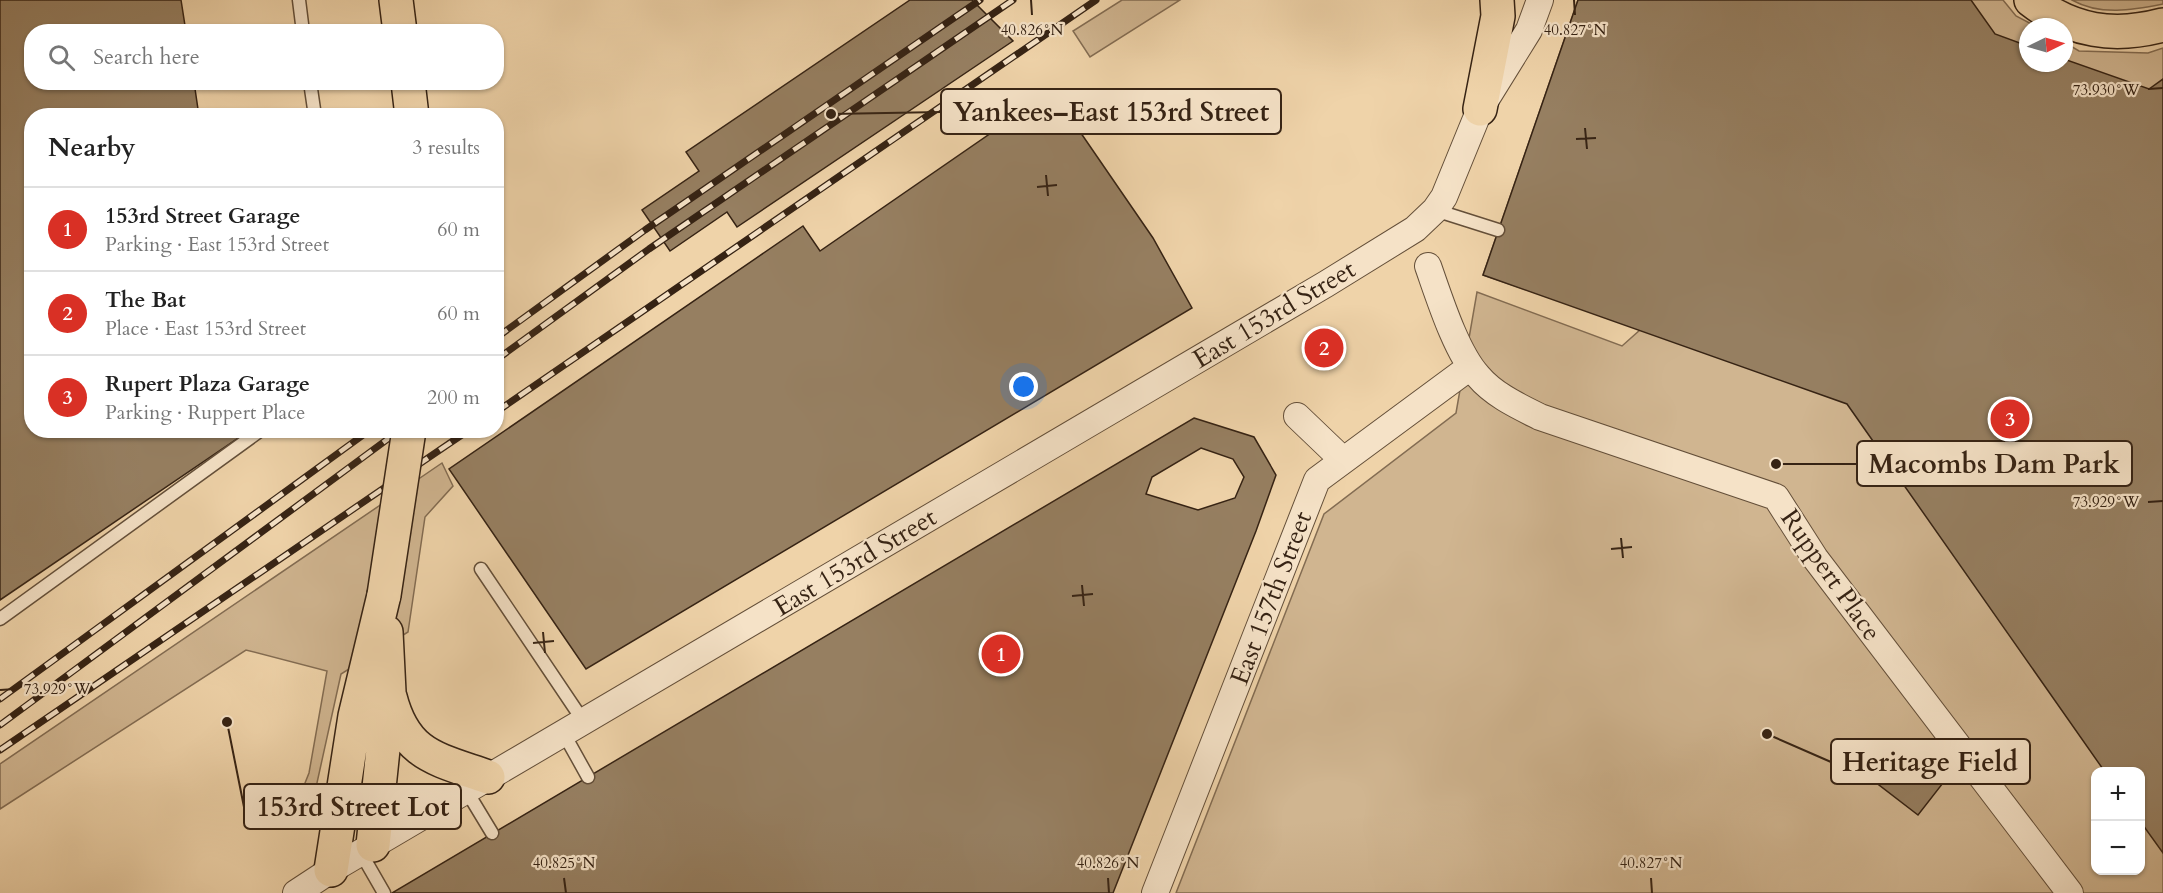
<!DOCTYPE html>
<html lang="en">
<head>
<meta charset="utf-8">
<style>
  body { margin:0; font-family:Cardo,serif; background:#f6f6f6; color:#222 }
  .controls { position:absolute; right:18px; bottom:18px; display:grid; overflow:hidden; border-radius:12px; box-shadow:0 2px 4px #0004 }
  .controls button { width:54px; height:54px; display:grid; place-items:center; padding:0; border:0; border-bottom:2px solid #e0e0e0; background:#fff; color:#222; font:30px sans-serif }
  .compass { position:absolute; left:2019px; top:18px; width:54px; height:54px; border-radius:50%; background:#fff; box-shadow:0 2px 4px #0004; rotate:85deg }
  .you { position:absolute; left:1024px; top:387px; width:21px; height:21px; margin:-15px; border:4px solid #fff; border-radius:50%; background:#1a73e8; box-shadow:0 0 0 9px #1a73e833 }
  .badge { display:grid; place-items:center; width:39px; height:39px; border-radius:50%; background:#d93025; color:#fff; font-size:20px; font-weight:700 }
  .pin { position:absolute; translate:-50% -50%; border:3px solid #fff; box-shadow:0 2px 6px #0006 }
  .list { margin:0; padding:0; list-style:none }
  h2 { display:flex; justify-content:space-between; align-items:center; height:78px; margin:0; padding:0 24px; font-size:26px }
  h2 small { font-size:20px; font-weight:400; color:#767676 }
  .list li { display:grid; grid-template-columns:39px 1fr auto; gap:18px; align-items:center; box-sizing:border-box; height:84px; padding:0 24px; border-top:2px solid #e0e0e0 }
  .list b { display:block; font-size:22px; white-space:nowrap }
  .list p { margin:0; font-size:20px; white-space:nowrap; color:#767676 }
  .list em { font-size:20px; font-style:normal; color:#767676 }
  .icon { flex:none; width:33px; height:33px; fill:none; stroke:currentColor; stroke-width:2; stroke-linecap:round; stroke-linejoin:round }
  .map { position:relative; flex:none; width:2163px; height:893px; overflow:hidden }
  .search { position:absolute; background:#fff; box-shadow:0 2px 4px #0004; left:24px; top:24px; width:480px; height:66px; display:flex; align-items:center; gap:15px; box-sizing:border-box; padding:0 21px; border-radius:24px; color:#767676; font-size:22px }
  .panel { position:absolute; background:#fff; box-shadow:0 2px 4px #0004; left:24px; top:108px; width:480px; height:330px; border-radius:24px }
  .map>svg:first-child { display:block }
  .green { fill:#d0b590; stroke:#836c52; stroke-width:1.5; fill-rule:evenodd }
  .building { fill:#967f61; stroke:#362314; stroke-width:1.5; fill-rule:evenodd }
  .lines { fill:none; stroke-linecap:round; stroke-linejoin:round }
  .lane-casing { stroke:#644f39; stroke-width:15 }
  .street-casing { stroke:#644f39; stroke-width:28 }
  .primary-casing { stroke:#362314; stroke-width:36 }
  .highway-casing { stroke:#362314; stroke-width:36 }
  .lane { stroke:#f5e2c7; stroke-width:12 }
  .street { stroke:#f5e2c7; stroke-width:26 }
  .primary { stroke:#efd3a9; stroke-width:33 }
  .highway { stroke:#efd3a9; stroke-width:33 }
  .rail-casing { stroke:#362314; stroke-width:7 }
  .rail { stroke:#f5e2c7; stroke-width:4.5; stroke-dasharray:14; stroke-linecap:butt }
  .highway-bridge-casing { stroke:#362314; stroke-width:36; stroke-linecap:butt }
  .highway-bridge { stroke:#efd3a9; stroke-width:33 }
  .ticks { fill:none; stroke:#362314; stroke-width:2 }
  .labels { text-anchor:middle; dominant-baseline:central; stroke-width:4.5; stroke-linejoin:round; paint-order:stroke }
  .street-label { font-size:26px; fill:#362314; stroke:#f5e2c7 }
  .ticks-label { font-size:15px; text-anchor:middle; fill:#362314; stroke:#f5e2c7; stroke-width:4.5; stroke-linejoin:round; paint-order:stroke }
  .leader { fill:none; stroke:#362314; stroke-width:2 }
  .callout-dot { fill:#362314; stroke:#f5e2c7; stroke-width:2 }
  .callout { fill:#f5e2c7; stroke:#362314; stroke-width:2 }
  .callout-label { font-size:27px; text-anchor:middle; font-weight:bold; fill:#362314 }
</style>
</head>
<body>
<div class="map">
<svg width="2163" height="893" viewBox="0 0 2163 893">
  <rect width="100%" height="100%" fill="#efd3a9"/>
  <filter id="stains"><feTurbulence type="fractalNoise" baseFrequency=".00333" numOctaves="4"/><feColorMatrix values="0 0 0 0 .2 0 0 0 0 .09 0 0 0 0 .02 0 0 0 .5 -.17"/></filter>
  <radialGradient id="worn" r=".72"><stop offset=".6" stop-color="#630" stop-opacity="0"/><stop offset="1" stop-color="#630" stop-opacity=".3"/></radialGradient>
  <!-- green -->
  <path class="green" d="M1122 0H1180L1090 57 1073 31Z
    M1578 0H2003L2016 16 2037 27H2028V63H2064V42L2079 51 2148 53 2163 48V893H1176L1324 514 1456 413 1477 292 1622 346 1641 329 1483 275ZM2096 772H2140V870H2096Z
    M2072 0H2163V4C2133 10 2100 16 2072 0Z
    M442 463 453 486 425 517 408 632 341 674 311 810 303 788 309 773 327 671 246 650 0 809V764Z"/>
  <!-- building -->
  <path class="building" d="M0 0H181L186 32H32V82H194L199 116H32V430H247V432L0 600Z
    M910 0H972L1013 41 737 227 727 212 670 251 642 210 699 171 686 152Z
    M1578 0H1971L1995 34 2028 46V63H2064V59L2149 89 2163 79V853L2140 821V772H2105L1847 404 1483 275Z
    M1052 91 1153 238 1192 308 586 669 449 469 803 226 820 251Z
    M1194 418 1254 437 1276 475 1256 531 1113 893H392ZM1201 448 1233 459 1244 477 1235 498 1198 510 1146 494 1152 477Z
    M1895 745 1943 783 1918 815 1870 778Z"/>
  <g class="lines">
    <!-- lane casing -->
    <g class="lane-casing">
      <path id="lane" d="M299 0 303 32
        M310 82 315 116
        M1435 210 1498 230
        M481 569 584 722
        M0 619 261 430
        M564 734 588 777
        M466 790 492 833
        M361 853 384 893"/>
    </g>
    <!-- street casing -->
    <g class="street-casing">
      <path id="street" d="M1428 266C1439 297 1456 352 1478 376 1494 395 1518 406 1540 417L1776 497 1815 558 2070 893
        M1297 416 1343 460
        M296 893 331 870 1326 284 1415 229 1435 210 1444 197 1480 109 1529 30 1540 0
        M1155 893 1317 480 1470 367"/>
    </g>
    <!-- primary casing -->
    <g class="primary-casing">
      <path id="primary" d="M2031 0C2072 32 2114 38 2163 25"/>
    </g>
    <!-- highway casing -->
    <g class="highway-casing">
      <path id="highway" d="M396 0 400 32
        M408 82 412 116
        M1480 109 1498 16 1497 0
        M390 697C405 756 437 759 488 777
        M373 845 389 692 386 632
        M331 870 355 716 384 595"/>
    </g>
    <!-- lane -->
    <use href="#lane" class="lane"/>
    <!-- street -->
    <use href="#street" class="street"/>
    <!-- primary -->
    <use href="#primary" class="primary"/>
    <!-- highway -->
    <use href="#highway" class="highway"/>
    <!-- rail casing -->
    <g class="rail-casing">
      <path id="rail" d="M496 338 645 230 980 0
        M496 360 649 249 1013 0
        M496 412 1096 0
        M0 699 370 430
        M0 725 400 430
        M0 750 469 430"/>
    </g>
    <!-- rail -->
    <use href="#rail" class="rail"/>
    <!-- highway-bridge casing -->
    <g class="highway-bridge-casing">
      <path id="highway-bridge" d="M384 595 409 430"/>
    </g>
    <!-- highway-bridge -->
    <use href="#highway-bridge" class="highway-bridge"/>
  </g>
  <!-- ticks -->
  <path class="ticks" d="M1031 0 1032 15M1574 0 1575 15M2148 89 2163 88M1585 128 1587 149M1576 139 1596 138M1046 175 1048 196M1037 187 1057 185M2148 502 2163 501M1621 538 1623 558M1611 549 1632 547M1082 585 1084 606M1072 596 1093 594M543 632 545 653M533 643 554 641M0 690 15 689M564 878 566 893M1108 878 1109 893M1651 878 1652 893"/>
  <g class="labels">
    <!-- street labels -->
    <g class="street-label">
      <text transform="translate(1274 314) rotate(-31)">East 153rd Street</text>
      <text transform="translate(855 562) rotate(-31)">East 153rd Street</text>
      <text transform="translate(1831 575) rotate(55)">Ruppert Place</text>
      <text transform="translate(1271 598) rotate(-69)">East 157th Street</text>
    </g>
  </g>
  <g class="ticks-label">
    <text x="1032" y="35">40.826°N</text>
    <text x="1575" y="35">40.827°N</text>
    <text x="2106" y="95">73.930°W</text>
    <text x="2106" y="507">73.929°W</text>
    <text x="57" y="694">73.929°W</text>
    <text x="564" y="868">40.825°N</text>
    <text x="1108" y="868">40.826°N</text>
    <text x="1651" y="868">40.827°N</text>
  </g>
  <!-- callouts -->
  <path class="leader" d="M831 114L941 112M1776 464L1857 464M1767 734L1831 762M227 722L244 807"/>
  <g class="callout-dot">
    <circle cx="831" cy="114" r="6"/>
    <circle cx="1776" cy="464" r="6"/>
    <circle cx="1767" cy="734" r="6"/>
    <circle cx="227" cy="722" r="6"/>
  </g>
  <g class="callout">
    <rect x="941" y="89" width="340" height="45" rx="6"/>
    <rect x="1857" y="441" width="275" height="45" rx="6"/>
    <rect x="1831" y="739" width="199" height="45" rx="6"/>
    <rect x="244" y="784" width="217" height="45" rx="6"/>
  </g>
  <g class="callout-label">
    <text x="1111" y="121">Yankees–East 153rd Street</text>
    <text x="1994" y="473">Macombs Dam Park</text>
    <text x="1930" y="771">Heritage Field</text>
    <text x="353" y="816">153rd Street Lot</text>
  </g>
  <rect width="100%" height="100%" filter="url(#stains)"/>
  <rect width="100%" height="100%" fill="url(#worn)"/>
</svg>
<div class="controls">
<button>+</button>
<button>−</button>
</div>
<svg class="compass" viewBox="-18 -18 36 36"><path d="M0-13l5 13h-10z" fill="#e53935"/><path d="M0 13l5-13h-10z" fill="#767676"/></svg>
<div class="you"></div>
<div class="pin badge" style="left:1001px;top:654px">1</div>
<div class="pin badge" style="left:1324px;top:348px">2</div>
<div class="pin badge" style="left:2010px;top:419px">3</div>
<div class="search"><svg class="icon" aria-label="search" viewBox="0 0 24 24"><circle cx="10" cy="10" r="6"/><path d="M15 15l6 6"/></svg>Search here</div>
<section class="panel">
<h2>Nearby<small>3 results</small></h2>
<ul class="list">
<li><span class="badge">1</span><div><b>153rd Street Garage</b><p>Parking · East 153rd Street</p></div><em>60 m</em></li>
<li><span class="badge">2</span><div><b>The Bat</b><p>Place · East 153rd Street</p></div><em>60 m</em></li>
<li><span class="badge">3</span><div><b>Rupert Plaza Garage</b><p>Parking · Ruppert Place</p></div><em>200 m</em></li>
</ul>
</section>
</div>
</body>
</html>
